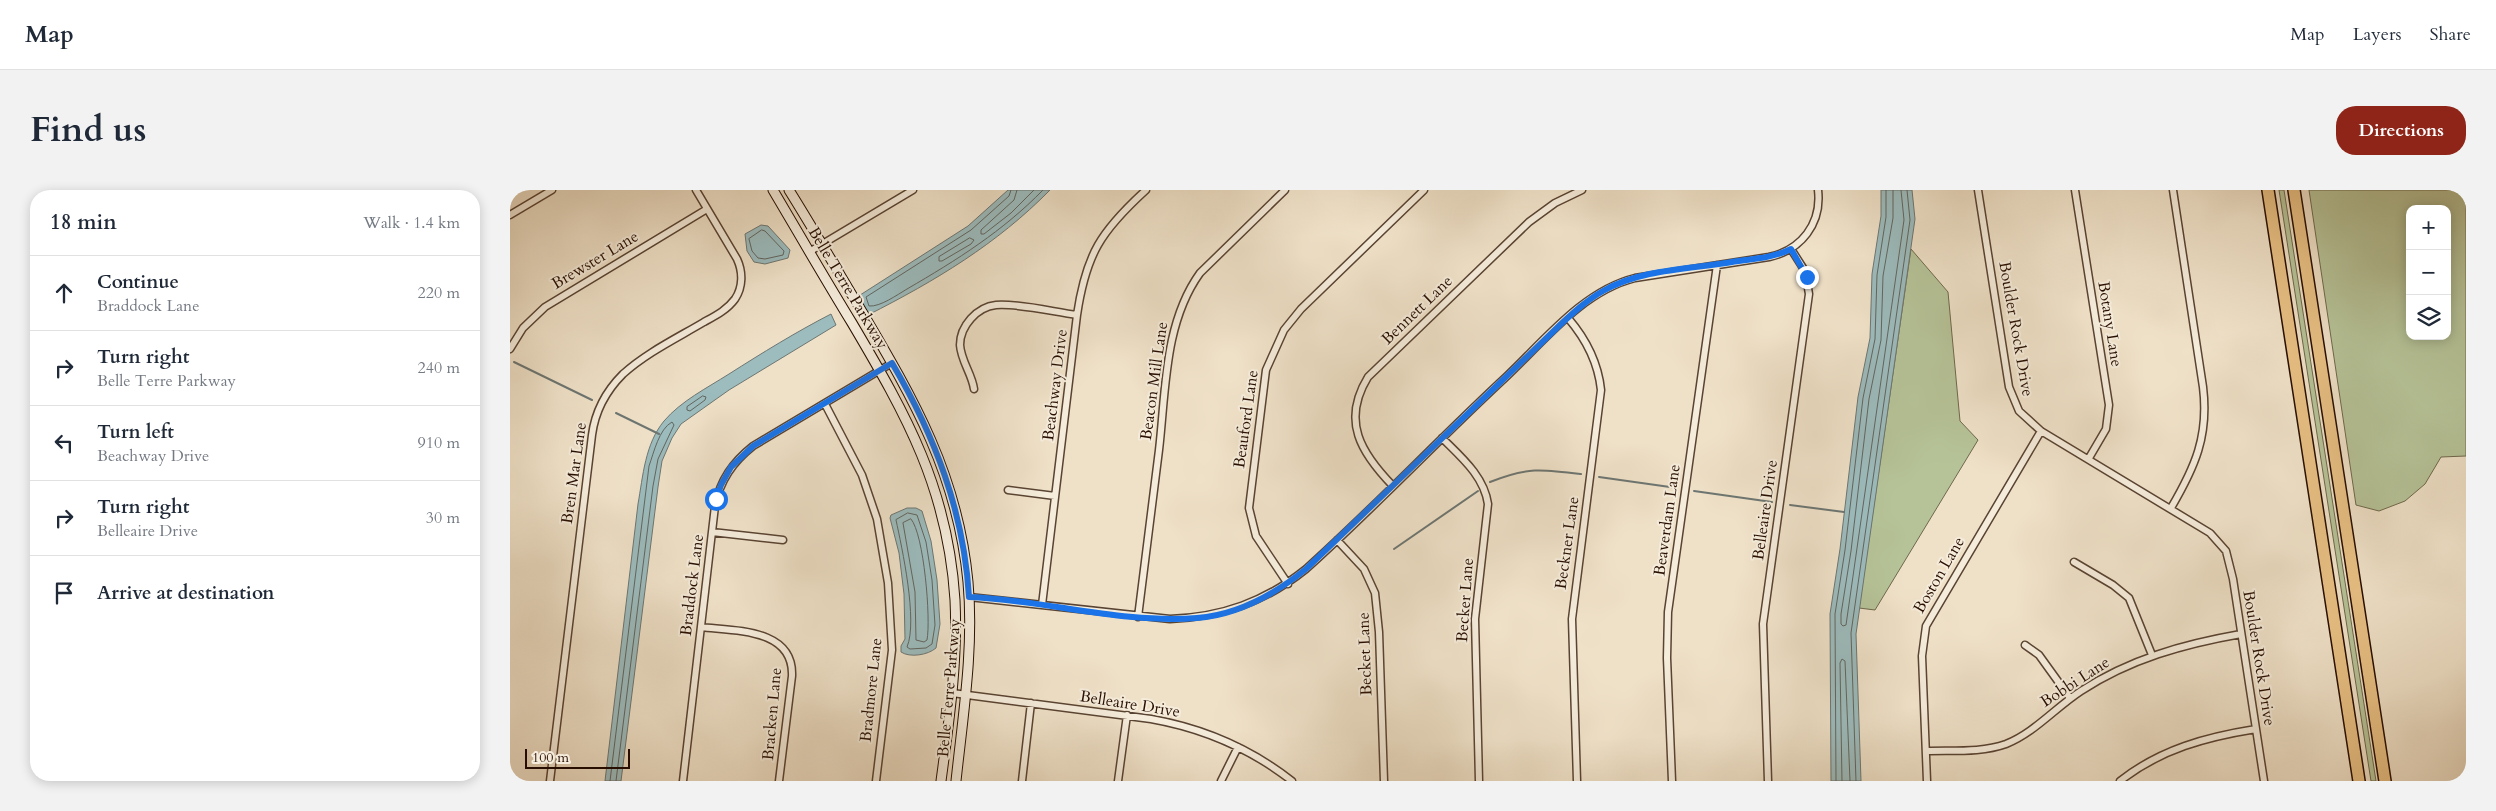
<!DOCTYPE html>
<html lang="en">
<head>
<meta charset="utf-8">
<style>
  body { margin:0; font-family:Cardo,serif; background:#f2f2f3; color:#1f2937 }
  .controls { position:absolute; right:15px; top:15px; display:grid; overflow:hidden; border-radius:10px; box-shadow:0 2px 12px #0003 }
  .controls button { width:45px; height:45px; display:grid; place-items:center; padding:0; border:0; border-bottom:1px solid #e0e1e3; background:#fff; color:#1f2937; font:25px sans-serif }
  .scale { position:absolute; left:15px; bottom:12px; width:105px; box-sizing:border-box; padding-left:5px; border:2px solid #270e00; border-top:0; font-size:14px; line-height:18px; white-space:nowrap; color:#270e00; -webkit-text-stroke:4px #f5ecdb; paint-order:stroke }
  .stop { position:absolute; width:15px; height:15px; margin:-11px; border:4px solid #1a73e8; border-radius:50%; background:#fff }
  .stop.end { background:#1a73e8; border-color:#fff; box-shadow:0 1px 5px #0008 }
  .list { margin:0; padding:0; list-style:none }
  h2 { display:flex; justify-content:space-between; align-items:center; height:65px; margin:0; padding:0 20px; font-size:21px }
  h2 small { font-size:16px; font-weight:400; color:#747a83 }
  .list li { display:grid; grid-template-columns:32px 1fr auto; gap:15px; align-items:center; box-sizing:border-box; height:75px; padding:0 20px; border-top:1px solid #e0e1e3 }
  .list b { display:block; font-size:19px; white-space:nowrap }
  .list p { margin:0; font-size:16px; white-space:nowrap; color:#747a83 }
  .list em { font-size:16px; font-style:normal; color:#747a83 }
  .icon { flex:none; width:28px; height:28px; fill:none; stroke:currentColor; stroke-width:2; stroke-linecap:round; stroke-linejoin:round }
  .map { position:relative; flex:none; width:1956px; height:591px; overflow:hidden; border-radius:20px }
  header { display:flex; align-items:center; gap:30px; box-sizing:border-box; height:70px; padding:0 25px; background:#fff; border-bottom:1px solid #e0e1e3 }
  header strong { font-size:24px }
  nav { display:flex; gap:28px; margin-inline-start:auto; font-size:18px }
  .intro { display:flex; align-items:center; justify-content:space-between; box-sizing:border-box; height:120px; padding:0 30px }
  h1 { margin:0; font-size:35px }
  .button { padding:12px 22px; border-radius:20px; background:#8f2418; color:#fff; font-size:18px; font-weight:700 }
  main { display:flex; gap:30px; padding:0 30px }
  aside { flex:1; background:#fff; border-radius:20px; box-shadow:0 2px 12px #0003 }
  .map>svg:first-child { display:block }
  .green { fill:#b6c398; stroke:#6e684c; fill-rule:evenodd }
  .water { fill:#9cbcbe; stroke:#6d7672 }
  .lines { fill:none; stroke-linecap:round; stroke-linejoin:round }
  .shore { stroke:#62655f; stroke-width:1 }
  .stream { stroke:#6d7672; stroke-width:2 }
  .minor-casing { stroke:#594332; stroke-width:9 }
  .secondary-casing { stroke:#270e00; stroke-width:11 }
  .motorway-casing { stroke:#270e00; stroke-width:14 }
  .minor { stroke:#f5ecdb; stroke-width:6 }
  .secondary { stroke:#f5ecdb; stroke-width:9 }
  .motorway { stroke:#e8c084; stroke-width:11 }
  .route { stroke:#1a73e8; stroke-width:6 }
  .labels { text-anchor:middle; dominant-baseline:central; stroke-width:4; stroke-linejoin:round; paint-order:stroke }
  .street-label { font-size:16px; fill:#270e00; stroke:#f5ecdb }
</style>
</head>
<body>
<header>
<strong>Map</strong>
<nav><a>Map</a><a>Layers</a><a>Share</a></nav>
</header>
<div class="intro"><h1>Find us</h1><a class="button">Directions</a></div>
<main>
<aside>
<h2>18 min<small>Walk · 1.4 km</small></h2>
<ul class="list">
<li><svg class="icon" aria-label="ahead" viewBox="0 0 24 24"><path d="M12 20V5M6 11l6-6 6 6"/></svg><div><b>Continue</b><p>Braddock Lane</p></div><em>220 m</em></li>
<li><svg class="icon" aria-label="right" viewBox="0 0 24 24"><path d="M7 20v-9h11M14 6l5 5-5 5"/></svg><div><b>Turn right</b><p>Belle Terre Parkway</p></div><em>240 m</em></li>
<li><svg class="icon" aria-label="left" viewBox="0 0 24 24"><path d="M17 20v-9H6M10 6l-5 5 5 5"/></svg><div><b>Turn left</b><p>Beachway Drive</p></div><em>910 m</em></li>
<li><svg class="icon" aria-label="right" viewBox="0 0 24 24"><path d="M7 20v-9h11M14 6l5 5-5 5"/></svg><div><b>Turn right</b><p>Belleaire Drive</p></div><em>30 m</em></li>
<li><svg class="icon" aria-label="arrive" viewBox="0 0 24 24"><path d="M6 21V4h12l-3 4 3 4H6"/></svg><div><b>Arrive at destination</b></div></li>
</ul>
</aside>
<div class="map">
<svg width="1956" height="591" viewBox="0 0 1956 591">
  <rect width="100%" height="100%" fill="#efe1c8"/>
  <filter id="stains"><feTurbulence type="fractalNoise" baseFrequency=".004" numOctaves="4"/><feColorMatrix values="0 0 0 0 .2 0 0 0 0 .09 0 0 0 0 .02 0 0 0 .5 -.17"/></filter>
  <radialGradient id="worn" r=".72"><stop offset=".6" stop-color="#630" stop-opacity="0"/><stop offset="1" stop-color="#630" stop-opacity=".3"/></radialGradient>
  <!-- green -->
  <path class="green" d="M1769 0H1774L1866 591H1861Z
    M1799 0H1956V266L1931 267 1915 294 1895 311 1869 321 1846 315ZM1900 19H1937V146H1900Z
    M1401 59 1438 102 1450 231 1468 250 1365 420 1349 418Z"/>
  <!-- water -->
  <path class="water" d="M498 0H540C487 54 425 91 358 125L347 107 458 36Z
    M1371 0H1402L1405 29 1346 444 1351 591H1321L1320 424 1330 359 1348 207 1360 148 1362 84 1371 26Z
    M251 35 258 36 280 60 278 68 255 74 244 72 237 61 235 44Z
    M321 124 326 135 219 200 171 234 162 248 152 271 148 297 111 591H95L128 314C133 286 135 254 154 231 171 211 197 198 219 184 252 163 286 142 321 124Z
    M397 318H406L412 321 421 351 427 390 430 434 426 458C418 465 400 468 391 462V456L395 449 394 404 389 363 380 328 381 325Z"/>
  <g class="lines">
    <!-- shore -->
    <path class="shore" d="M501 0 499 6 461 40 356 107 359 116C370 117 387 105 397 99 447 70 493 41 533 0
      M507 0 504 10 471 40V44H474L501 23 524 0
      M1383 0V28L1373 86 1371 150 1359 209 1341 361 1331 424V434L1333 436 1336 435 1394 30 1391 0
      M252 40 255 41 274 61 273 65 255 69 248 68 242 61 239 49Z
      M460 48 464 50 461 54 432 71H429V67Z
      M193 206 196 207 195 210 180 221 177 220V217Z
      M398 323 407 325 416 352 422 390 425 435 422 454 416 458 400 459 397 457C408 431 392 358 386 330Z
      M401 329C414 344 421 429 417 450L414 452 406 450 405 402 393 333Z
      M100 591 139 276C144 262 149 239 162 232L164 235 148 269 143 296 106 591
      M1326 591 1325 424 1335 360 1353 208 1365 149 1367 85 1376 27V0
      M1332 591 1330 473 1332 469 1335 471 1340 591
      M1346 591 1341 443 1400 30 1397 0"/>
    <!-- stream -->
    <path class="stream" d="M4 172 82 210
      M106 223 149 244
      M1089 287 1167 298
      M980 292C1017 277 1032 279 1071 284
      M1184 301 1262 312
      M1280 315 1334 322
      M884 359 968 301"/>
    <!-- minor casing -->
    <g class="minor-casing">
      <path id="minor" d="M1468 0 1499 197 1509 221 1531 241 1700 343 1716 361 1723 389 1754 591
        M1565 0 1599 215 1596 239 1579 268
        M0 25 42 0
        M299 62 403 0
        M1058 128C1076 149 1088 171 1091 200L1062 429 1067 591
        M0 159 13 138 35 117 197 19
        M464 199C462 184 451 171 450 155 450 136 467 117 486 115 508 113 544 122 567 125
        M315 214 352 285 367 329 378 393 382 460 366 591
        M932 248C951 267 974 286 978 314L965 429 969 591
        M883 296C851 263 831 231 858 187L1019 32 1045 13 1072 0
        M498 300 545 306
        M1661 318C1685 277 1699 246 1693 197L1663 0
        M202 342 273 350
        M827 350 854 379 865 403 869 442 874 591
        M1564 372 1603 395 1619 408 1642 465
        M778 394 746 346 739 318 756 180 774 140 791 119 914 0
        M459 407 660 429C712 427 755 412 796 379 865 317 929 249 997 186 1035 150 1073 101 1125 88L1259 67C1291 60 1312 34 1308 0
        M532 415 567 125C576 64 591 41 636 0
        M628 427C635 371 642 315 649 260 656 200 654 133 690 83L775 0
        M191 437C224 441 284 438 282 486L269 591
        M1515 455 1529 465 1560 508
        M442 503 641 529C692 538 741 559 782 591
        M1416 561C1442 560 1471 563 1496 554 1524 543 1545 518 1571 501 1620 469 1674 454 1731 444
        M40 591 82 245C85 222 96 201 113 184 136 163 167 148 194 132 205 126 217 120 225 109 233 97 233 82 227 69L186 0
        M173 591 205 316C210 290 223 272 243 256L382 173
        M512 591 521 513
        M608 591 617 525
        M711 591 728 557
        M1162 591 1157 468 1158 422 1207 75
        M1258 591 1253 434 1299 104 1295 81 1281 59
        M1417 591 1412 466 1416 436 1531 241
        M1610 591C1651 559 1696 547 1746 539"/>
    </g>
    <!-- secondary casing -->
    <g class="secondary-casing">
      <path id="secondary" d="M263 0C289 44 315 89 342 133 397 226 438 299 445 410 448 471 439 531 431 591
        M279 0C304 40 327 80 351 120 404 210 448 285 458 392 464 458 453 525 446 591"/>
    </g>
    <!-- motorway casing -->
    <g class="motorway-casing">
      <path id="motorway" d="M1758 0 1849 591
        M1784 0 1875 591"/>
    </g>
    <!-- minor -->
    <use href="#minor" class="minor"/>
    <!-- secondary -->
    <use href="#secondary" class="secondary"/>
    <!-- motorway -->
    <use href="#motorway" class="motorway"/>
  </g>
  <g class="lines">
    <!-- route -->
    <path class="route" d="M206 309 211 295 221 277 243 256 382 173C425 246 454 322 459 407 534 410 612 434 687 428 728 425 765 404 796 379L1051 134C1064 122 1077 110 1093 101 1131 79 1180 79 1222 72 1242 69 1263 68 1281 59L1297 87"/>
  </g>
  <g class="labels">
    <!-- street labels -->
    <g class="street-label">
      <text transform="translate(85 70) rotate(-31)">Brewster Lane</text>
      <text transform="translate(338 98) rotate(59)">Belle Terre Parkway</text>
      <text transform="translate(907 120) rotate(-44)">Bennett Lane</text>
      <text transform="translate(1600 134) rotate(81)">Botany Lane</text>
      <text transform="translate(1506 139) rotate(80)">Boulder Rock Drive</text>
      <text transform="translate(644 191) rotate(-82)">Beacon Mill Lane</text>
      <text transform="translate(545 195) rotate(-83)">Beachway Drive</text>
      <text transform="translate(736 229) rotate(-82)">Beauford Lane</text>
      <text transform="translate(64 283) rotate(-82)">Bren Mar Lane</text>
      <text transform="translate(1255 320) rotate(-82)">Belleaire Drive</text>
      <text transform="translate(1157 330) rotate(-82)">Beaverdam Lane</text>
      <text transform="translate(1057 353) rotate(-82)">Beckner Lane</text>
      <text transform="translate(1429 385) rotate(-60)">Boston Lane</text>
      <text transform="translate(182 395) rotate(-83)">Braddock Lane</text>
      <text transform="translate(955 410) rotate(-86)">Becker Lane</text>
      <text transform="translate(855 464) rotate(-92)">Becket Lane</text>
      <text transform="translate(1749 468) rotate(81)">Boulder Rock Drive</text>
      <text transform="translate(1565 492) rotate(-33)">Bobbi Lane</text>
      <text transform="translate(439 498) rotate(-85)">Belle Terre Parkway</text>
      <text transform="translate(361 500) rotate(-84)">Bradmore Lane</text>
      <text transform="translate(620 514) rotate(9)">Belleaire Drive</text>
      <text transform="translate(262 524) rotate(-85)">Bracken Lane</text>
    </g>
  </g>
  <rect width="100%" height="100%" filter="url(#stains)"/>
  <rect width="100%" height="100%" fill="url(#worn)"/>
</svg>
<div class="controls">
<button>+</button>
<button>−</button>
<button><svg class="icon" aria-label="layers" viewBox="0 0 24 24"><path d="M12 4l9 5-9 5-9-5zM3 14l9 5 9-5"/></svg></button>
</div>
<div class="scale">100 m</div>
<div class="stop" style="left:206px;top:309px"></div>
<div class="stop end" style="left:1297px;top:87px"></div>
</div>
</main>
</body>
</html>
